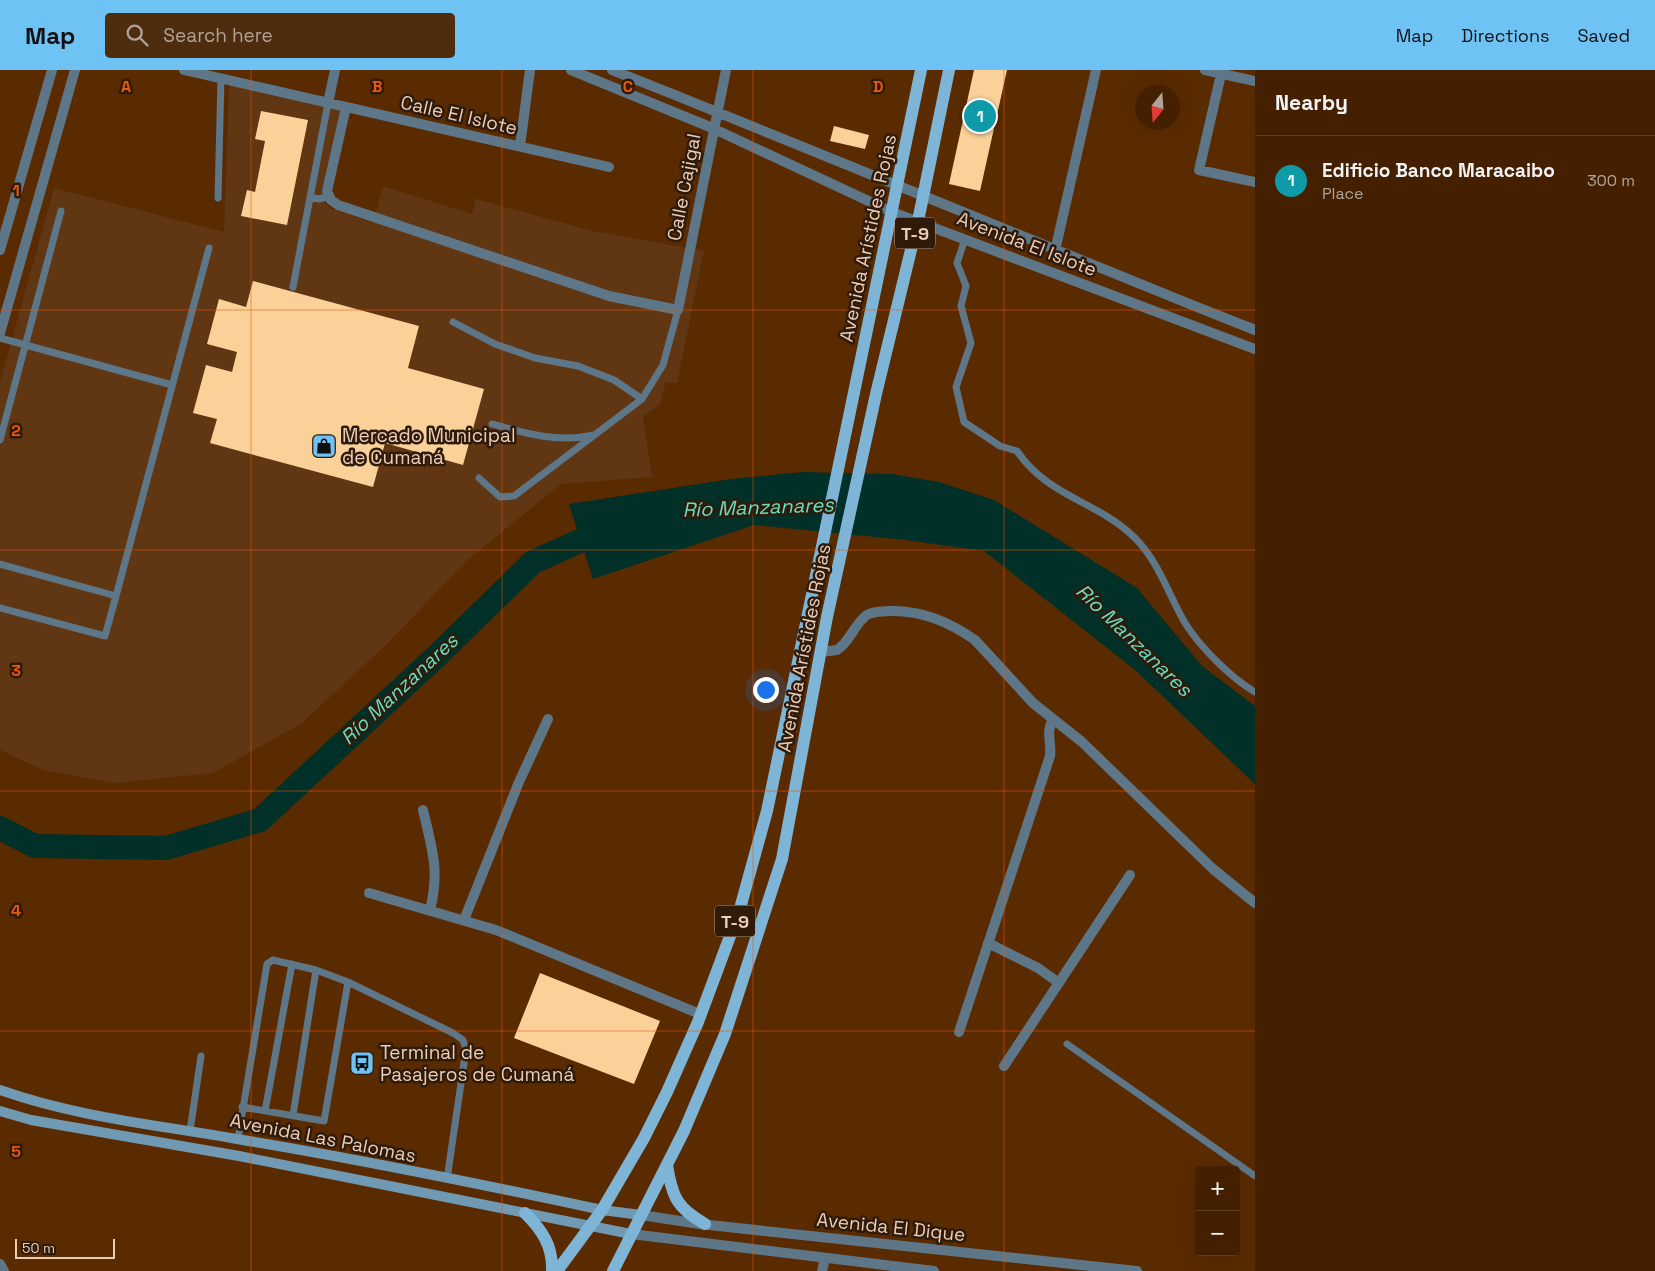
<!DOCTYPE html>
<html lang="en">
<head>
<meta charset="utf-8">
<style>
  body { margin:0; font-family:"Space Grotesk",sans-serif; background:#4e2d0f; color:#f1f3f6 }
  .controls { position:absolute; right:15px; bottom:15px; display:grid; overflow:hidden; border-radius:5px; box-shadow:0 5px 20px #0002 }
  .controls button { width:45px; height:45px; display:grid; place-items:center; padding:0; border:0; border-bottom:1px solid #5c3e22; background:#442000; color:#f1f3f6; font:25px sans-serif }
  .compass { position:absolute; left:1135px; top:15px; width:45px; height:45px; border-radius:50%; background:#442000; box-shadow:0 5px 20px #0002; rotate:197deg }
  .scale { position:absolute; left:15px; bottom:12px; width:100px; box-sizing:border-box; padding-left:5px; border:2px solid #eacdb9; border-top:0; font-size:14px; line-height:18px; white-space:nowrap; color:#eacdb9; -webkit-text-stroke:4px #301b0a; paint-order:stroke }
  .you { position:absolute; left:765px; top:619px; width:18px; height:18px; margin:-12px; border:4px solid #fff; border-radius:50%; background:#1a73e8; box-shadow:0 0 0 8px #1a73e833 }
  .badge { display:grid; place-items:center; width:32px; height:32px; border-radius:50%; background:#6fc2f4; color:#fff; font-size:16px; font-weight:700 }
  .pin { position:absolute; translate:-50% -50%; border:2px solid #fff; box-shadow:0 1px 5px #0006 }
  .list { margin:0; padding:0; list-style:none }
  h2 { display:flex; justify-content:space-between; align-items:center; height:65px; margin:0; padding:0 20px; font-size:21px }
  h2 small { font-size:16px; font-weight:400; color:#afa399 }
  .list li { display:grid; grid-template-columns:32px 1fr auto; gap:15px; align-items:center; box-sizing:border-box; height:90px; padding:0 20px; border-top:1px solid #5c3e22 }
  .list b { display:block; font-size:19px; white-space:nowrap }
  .list p { margin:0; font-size:16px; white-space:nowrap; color:#afa399 }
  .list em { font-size:16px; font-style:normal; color:#afa399 }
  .icon { flex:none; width:28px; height:28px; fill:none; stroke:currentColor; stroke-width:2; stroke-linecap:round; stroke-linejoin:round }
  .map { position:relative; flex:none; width:1255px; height:1201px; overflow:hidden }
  header { display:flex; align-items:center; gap:30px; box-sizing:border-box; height:70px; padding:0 25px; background:#6fc2f4; color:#111 }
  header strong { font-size:24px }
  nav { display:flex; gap:28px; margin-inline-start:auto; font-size:18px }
  .search { width:350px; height:45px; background:#4e2d0f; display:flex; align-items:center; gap:12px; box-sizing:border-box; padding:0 18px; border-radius:5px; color:#afa399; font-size:19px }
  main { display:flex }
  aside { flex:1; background:#442000 }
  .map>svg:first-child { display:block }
  .built { fill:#603613 }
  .water { fill:#003027 }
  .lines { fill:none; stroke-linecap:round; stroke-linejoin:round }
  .river { stroke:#003027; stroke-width:24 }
  .building { fill:#fad299 }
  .service { stroke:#5e7788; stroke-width:7 }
  .minor { stroke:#5e7788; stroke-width:10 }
  .secondary { stroke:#7099b4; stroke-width:10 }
  .primary { stroke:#7eb4d5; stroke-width:12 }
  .grid { fill:none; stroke:#e8590c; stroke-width:1; stroke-opacity:0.55 }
  .labels { text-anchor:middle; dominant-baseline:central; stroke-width:5; stroke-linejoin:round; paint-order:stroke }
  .shield { fill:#301b0a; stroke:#b29884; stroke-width:1 }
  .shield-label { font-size:18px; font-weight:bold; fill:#eacdb9 }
  .street-label { font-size:19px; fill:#eacdb9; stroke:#301b0a }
  .poi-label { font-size:19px; fill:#eacdb9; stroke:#301b0a; text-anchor:start }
  .water-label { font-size:20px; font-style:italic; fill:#64dfc5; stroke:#301b0a }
  .grid-label { font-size:16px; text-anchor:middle; font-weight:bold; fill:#e8590c; stroke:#301b0a; stroke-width:5; stroke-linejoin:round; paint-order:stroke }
</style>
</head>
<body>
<header>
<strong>Map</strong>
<div class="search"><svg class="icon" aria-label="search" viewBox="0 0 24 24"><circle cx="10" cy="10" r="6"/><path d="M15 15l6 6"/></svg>Search here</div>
<nav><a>Map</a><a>Directions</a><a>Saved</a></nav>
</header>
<main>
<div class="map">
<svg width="1255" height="1201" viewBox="0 0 1255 1201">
  <rect width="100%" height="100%" fill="#5a2b00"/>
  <!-- built -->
  <path class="built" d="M229 14 340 38 323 120 325 133 330 138 373 153 383 116 472 144 476 129 593 161 704 181 677 313 666 312 660 334 643 346 652 407 561 414 465 492 390 571 302 653 213 703 116 713 43 700 0 680V312L54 118 224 162Z"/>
  <!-- water -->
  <path class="water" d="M802 402 892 404 939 412 994 430 1137 518 1202 596 1255 636V714L1134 599 984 481 906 470 754 455 593 509 569 434 731 409Z"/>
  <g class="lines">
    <!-- river -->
    <path class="river" d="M0 758 35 776 166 778 260 750 441 582 533 492 609 458"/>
  </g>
  <!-- building -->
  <path class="building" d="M974 0H1007L980 121 949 114Z
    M261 41 308 50 287 155 241 146 247 120 255 122 265 71 255 69Z
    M834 56 869 65 865 79 830 71Z
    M253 211 419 256 408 298 484 319 463 395 385 373 373 417 210 373 217 349 193 343 206 295 232 302 237 282 207 274 219 229 246 237Z
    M540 903 660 951 634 1014 514 968Z"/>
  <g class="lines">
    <!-- service -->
    <path class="service" d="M310 127 319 129 330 126
      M218 128 221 8
      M965 169 957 193 966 216 961 236 971 273 956 317 964 352 1000 376 1017 381C1049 428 1098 431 1135 468 1159 492 1168 524 1185 553 1200 577 1231 608 1255 622
      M293 217 328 33
      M453 252 495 274 535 288 578 296 614 310 642 329
      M0 268 172 315
      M492 354C527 364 558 373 594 365
      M0 370 61 141
      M479 408 500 427 514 426 642 329 663 295 678 240
      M0 494 116 526 209 178
      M0 538 105 566 116 526
      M1067 974 1255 1106
      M242 1037 324 1051 348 912
      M265 1041 292 894
      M293 1045 316 900
      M190 1061 201 986
      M238 1069 267 894 273 890 316 900 348 912 453 963 463 970 466 979 447 1109"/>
    <!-- minor -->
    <path class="minor" d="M184 0 609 97
      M571 0 710 57 892 142 1255 279
      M612 0C827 85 1040 175 1255 260
      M1205 0 1255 11
      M1222 0 1199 100 1255 112
      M328 33 335 0
      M346 37 327 121 331 130 338 135 609 226 678 240 726 0
      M520 76 530 0
      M0 180 52 0
      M1055 181 1096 0
      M0 263 75 0
      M820 582 837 580C850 572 854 554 867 545 873 541 882 542 889 541 922 540 949 552 975 570L1033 633 1082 672 1213 799 1255 833
      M423 740C432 779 440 800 430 840
      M369 823 496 860 700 944
      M464 850 519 712 548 649
      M988 873 1038 898 1059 913
      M959 962 1050 686C1052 672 1045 663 1053 649
      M1004 996 1130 805
      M641 1145 700 1154 1137 1201
      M631 1164 934 1201
      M0 1194 4 1201
      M822 1201 825 1188"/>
    <!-- secondary -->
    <path class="secondary" d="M0 1020C76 1047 158 1055 237 1069 359 1089 481 1114 602 1140L641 1145
      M0 1041 31 1050 239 1086 631 1164"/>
    <!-- primary -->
    <path class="primary" d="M667 1095C672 1127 677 1138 705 1154
      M525 1143C542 1160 553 1176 552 1201
      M557 1201 602 1140 644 1068 667 1022 698 952 739 842 767 741 921 0
      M613 1201 684 1061 725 964 782 789 827 547 876 324 918 151 949 0"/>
  </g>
  <!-- grid -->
  <path class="grid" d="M251 0V1201M502 0V1201M753 0V1201M1004 0V1201M0 240H1255M0 480H1255M0 721H1255M0 961H1255"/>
  <!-- icons -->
  <defs>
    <g id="shop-square" transform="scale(1.25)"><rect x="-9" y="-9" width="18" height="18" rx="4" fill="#6fc2f4" stroke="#301b0a"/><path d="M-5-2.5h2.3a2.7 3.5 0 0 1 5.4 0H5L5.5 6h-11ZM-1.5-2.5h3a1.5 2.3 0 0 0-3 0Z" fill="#111"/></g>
    <g id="bus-square" transform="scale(1.25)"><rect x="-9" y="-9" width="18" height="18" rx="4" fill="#6fc2f4" stroke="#301b0a"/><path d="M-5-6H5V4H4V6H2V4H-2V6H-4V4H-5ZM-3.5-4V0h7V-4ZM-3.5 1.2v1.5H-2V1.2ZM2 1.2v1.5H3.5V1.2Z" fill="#111"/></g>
  </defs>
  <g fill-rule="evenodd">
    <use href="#shop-square" x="324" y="376"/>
    <use href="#bus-square" x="362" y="993"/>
  </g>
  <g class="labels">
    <!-- shield labels -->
    <g class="shield">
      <rect x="895" y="147.5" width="40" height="31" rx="4"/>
      <rect x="715" y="835.5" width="40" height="31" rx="4"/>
    </g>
    <g class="shield-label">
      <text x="915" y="163">T-9</text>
      <text x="735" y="851">T-9</text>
    </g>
    <!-- street labels -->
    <g class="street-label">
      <text transform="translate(459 45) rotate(13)">Calle El Islote</text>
      <text transform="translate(684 117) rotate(-79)">Calle Cajigal</text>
      <text transform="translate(868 168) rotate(-78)">Avenida Arístides Rojas</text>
      <text transform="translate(1027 174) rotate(21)">Avenida El Islote</text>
      <text transform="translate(804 578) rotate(-79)">Avenida Arístides Rojas</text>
      <text transform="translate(323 1068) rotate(11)">Avenida Las Palomas</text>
      <text transform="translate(891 1157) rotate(6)">Avenida El Dique</text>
    </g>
    <!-- poi labels -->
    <g class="poi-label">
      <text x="342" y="365">Mercado Municipal<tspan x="342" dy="22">de Cumaná</tspan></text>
      <text x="380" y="982">Terminal de<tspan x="380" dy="22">Pasajeros de Cumaná</tspan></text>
    </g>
    <!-- water labels -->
    <g class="water-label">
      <text transform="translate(758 437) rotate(-2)">Río Manzanares</text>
      <text transform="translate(1134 570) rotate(44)">Río Manzanares</text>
      <text transform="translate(399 619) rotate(-43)">Río Manzanares</text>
    </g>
  </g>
  <g class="grid-label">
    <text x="126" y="22">A</text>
    <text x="377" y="22">B</text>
    <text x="628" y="22">C</text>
    <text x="878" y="22">D</text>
    <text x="16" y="126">1</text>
    <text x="16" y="366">2</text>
    <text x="16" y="606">3</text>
    <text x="16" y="846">4</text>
    <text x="16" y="1087">5</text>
  </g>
</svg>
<div class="controls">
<button>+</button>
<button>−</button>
</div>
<svg class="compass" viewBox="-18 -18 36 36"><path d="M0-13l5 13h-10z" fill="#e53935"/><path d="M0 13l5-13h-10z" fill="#afa399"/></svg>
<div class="scale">50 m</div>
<div class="you"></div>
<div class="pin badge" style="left:980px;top:46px;background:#0f9aa8">1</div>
</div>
<aside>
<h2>Nearby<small></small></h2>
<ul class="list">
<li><span class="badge" style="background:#0f9aa8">1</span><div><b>Edificio Banco Maracaibo</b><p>Place</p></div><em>300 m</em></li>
</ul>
</aside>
</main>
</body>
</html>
